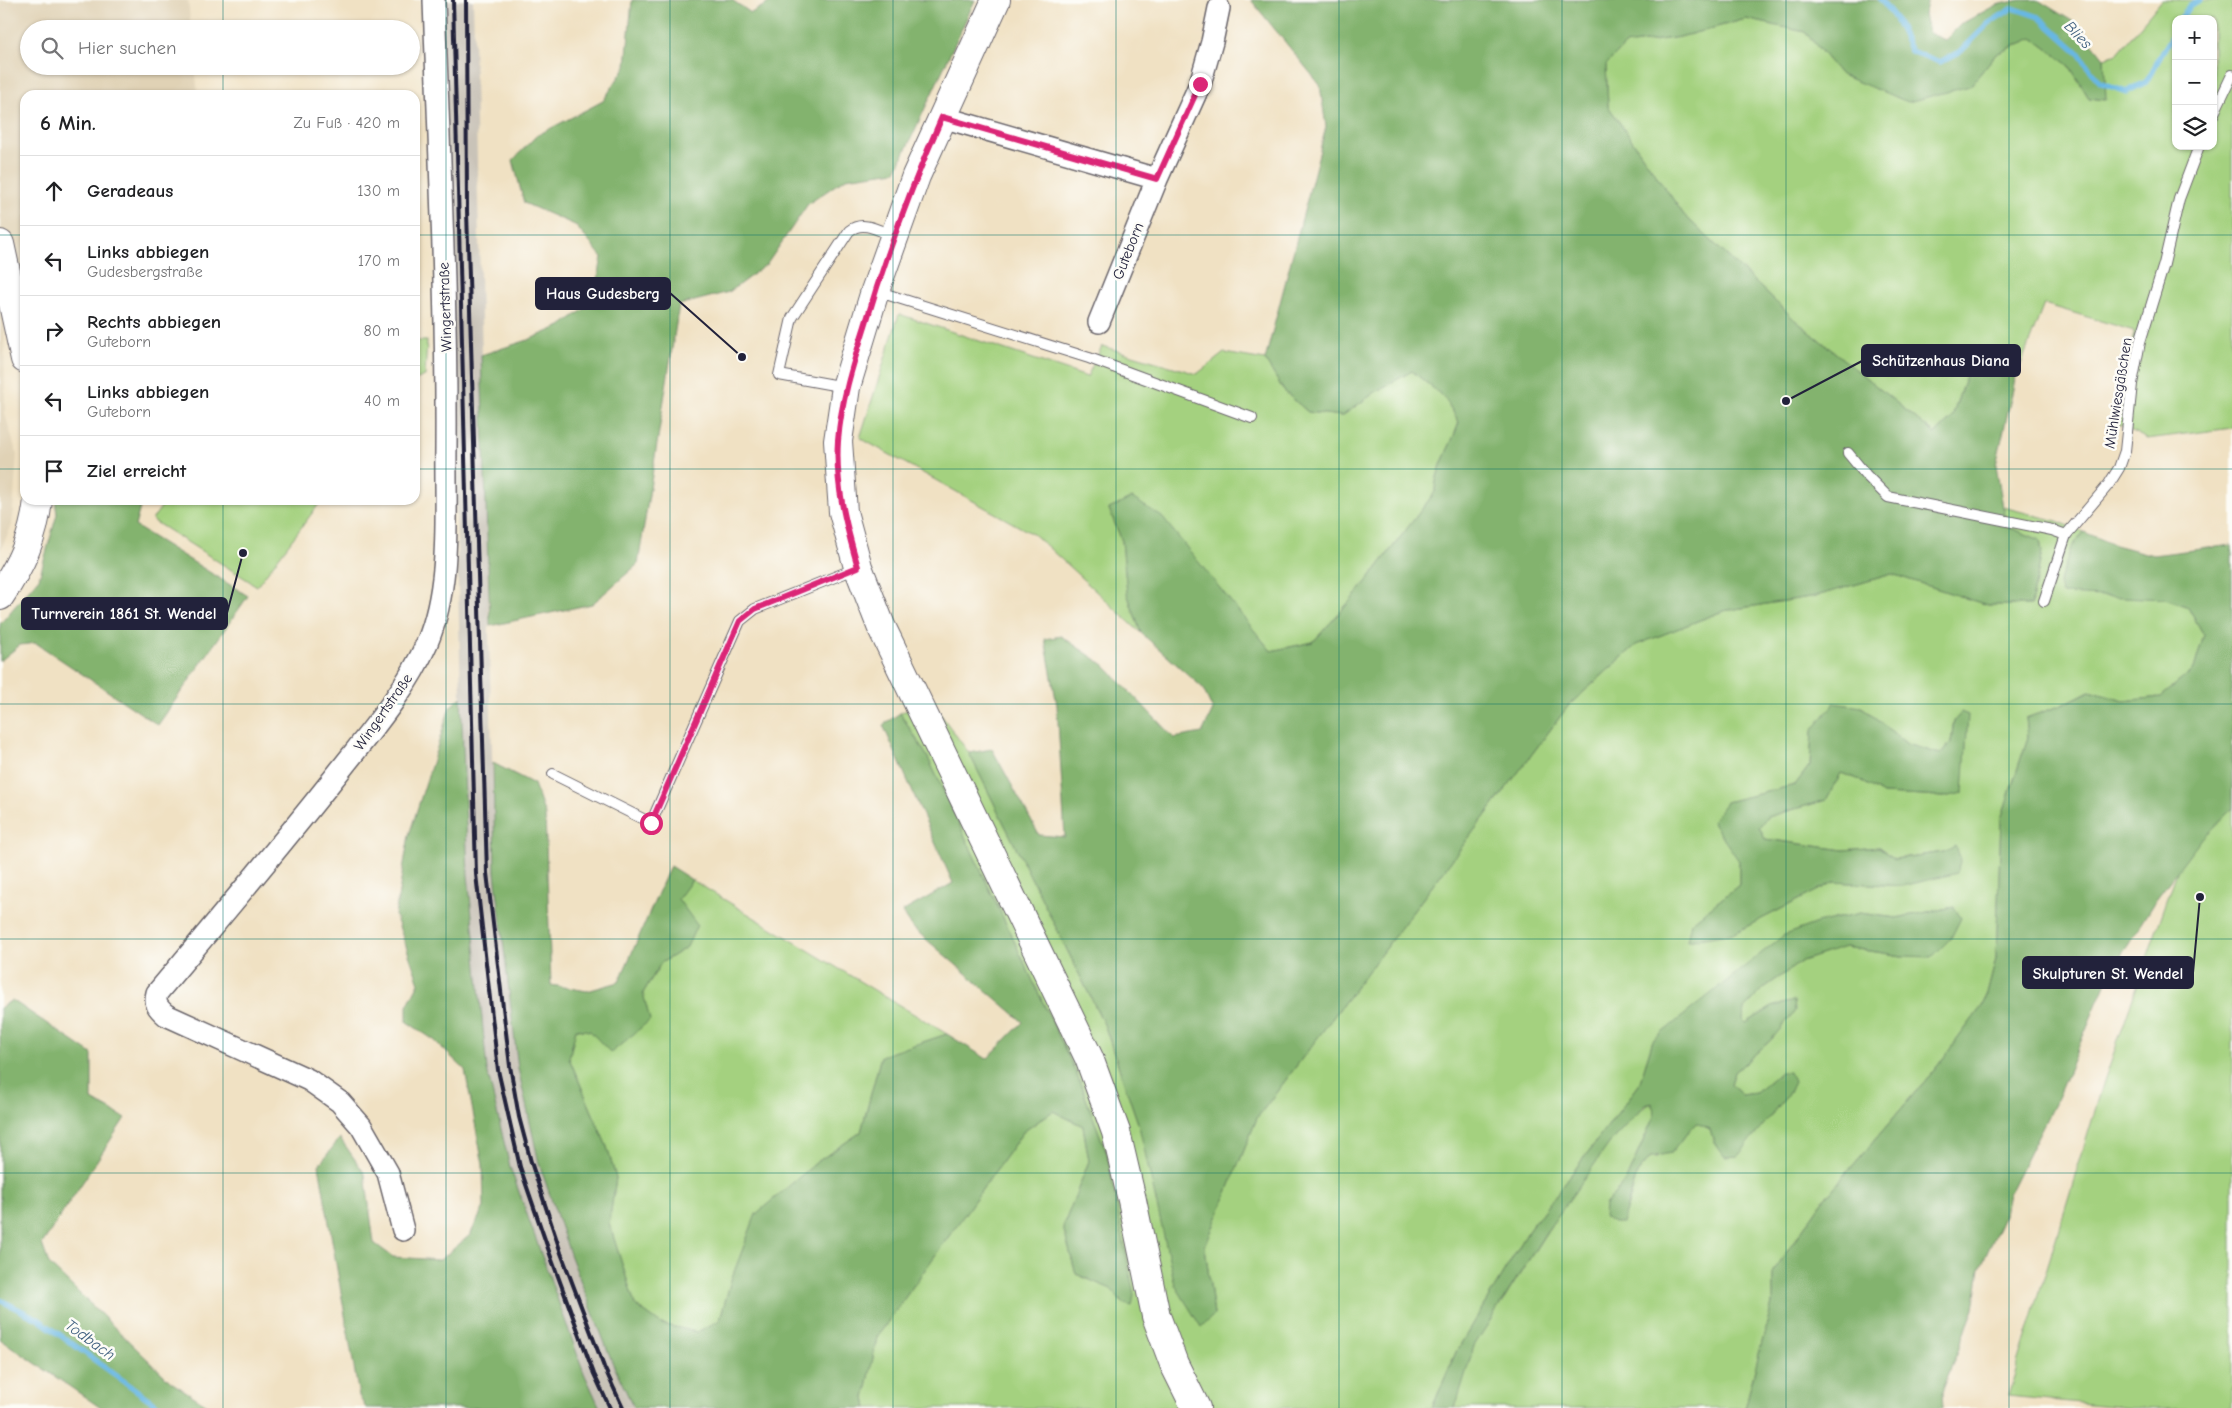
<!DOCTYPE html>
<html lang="de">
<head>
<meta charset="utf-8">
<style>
  body { margin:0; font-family:"Comic Neue",sans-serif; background:#f6f6f6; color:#202124 }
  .controls { position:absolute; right:15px; top:15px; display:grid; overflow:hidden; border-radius:10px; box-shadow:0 1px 4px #0004 }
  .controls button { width:45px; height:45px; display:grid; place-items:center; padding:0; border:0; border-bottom:1px solid #e0e0e0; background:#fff; color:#202124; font:25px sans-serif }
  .stop { position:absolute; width:15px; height:15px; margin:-11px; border:4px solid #db2777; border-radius:50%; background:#fff }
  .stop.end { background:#db2777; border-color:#fff; box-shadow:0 1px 5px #0008 }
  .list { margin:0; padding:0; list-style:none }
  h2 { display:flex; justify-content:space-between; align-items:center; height:65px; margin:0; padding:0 20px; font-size:21px }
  h2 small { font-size:16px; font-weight:400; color:#757577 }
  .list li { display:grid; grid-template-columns:32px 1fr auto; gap:15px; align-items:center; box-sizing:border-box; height:70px; padding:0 20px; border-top:1px solid #e0e0e0 }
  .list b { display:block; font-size:19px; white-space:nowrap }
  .list p { margin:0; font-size:16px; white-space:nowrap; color:#757577 }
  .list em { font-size:16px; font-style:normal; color:#757577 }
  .icon { flex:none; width:28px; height:28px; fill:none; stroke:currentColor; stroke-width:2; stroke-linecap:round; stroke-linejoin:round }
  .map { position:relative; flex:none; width:2232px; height:1408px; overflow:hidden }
  .search { position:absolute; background:#fff; box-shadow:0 1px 4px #0004; left:20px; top:20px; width:400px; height:55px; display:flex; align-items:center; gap:12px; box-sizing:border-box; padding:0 18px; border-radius:28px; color:#757577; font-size:19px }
  .panel { position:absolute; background:#fff; box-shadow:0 1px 4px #0004; left:20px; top:90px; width:400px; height:415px; border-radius:15px }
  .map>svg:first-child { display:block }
  .built { fill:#e0d2b5 }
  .industrial { fill:#c9c3b8 }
  .green { fill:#a4d17f; stroke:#637a5d; fill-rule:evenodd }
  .forest { fill:#83b36e; stroke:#526a54 }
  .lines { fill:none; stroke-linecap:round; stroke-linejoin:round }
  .stream { stroke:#68b7e3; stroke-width:5.5 }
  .lane-casing { stroke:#6a656b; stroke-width:12 }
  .street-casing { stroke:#6a656b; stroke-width:24 }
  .secondary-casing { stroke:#6a656b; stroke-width:30 }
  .lane { stroke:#fff; stroke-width:10 }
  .street { stroke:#fff; stroke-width:21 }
  .secondary { stroke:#fff; stroke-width:28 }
  .rail { stroke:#22223b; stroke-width:4 }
  .route { stroke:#db2777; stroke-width:6 }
  .grid { fill:none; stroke:#0f766e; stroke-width:1; stroke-opacity:0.55 }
  .labels { text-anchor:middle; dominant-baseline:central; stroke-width:5; stroke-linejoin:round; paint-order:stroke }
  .street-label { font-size:15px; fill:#22223b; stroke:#fdfcf7 }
  .water-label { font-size:16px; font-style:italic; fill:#3e5e7e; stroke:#fdfcf7 }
  .leader { fill:none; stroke:#22223b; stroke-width:2 }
  .callout-dot { fill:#22223b; stroke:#fdfcf7; stroke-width:2 }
  .callout { fill:#22223b; stroke:#22223b; stroke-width:2 }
  .callout-label { font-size:16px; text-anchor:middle; font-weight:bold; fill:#fff }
</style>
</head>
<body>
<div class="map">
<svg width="2232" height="1408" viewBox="0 0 2232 1408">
  <rect width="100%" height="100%" fill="#fdfcf7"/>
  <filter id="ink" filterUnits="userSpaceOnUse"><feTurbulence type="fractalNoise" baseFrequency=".02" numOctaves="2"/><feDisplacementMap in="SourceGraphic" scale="10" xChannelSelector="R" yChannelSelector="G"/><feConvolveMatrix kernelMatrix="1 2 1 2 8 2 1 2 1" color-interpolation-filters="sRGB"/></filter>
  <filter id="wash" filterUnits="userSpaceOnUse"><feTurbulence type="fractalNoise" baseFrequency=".0096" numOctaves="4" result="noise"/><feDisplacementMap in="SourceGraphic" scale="20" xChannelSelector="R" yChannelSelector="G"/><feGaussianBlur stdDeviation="1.12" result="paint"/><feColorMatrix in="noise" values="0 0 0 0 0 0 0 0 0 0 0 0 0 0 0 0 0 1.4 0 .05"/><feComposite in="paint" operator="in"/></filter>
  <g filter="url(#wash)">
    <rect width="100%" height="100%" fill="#f0e1c3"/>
    <!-- built -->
    <path class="built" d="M0 0H188L191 29H29V66H195L198 95H25V304L0 271Z
      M4 278 5 414 17 455 12 525 0 551V279Z"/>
    <!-- industrial -->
    <path class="industrial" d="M439 0H473L495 872 518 1068 539 1163 570 1254 613 1364 634 1408H600L584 1373 509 1167 487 1070 468 875 461 697 452 357Z"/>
    <!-- green -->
    <path class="green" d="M2162 0H2232V428L2147 439 2118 424 2134 331 2044 304 2015 380 2003 357 1974 349 1952 418 1935 434 1795 320 1684 215 1608 106 1606 65 1625 45 1680 37 1746 19 1805 32 1841 75 1970 86 1996 54 2033 38 2069 65 2089 98 2105 100 2104 58 2117 54ZM2176 19H2213V146H2176Z
      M899 314 1087 377 1102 346 1197 374 1224 353 1265 360 1284 391 1308 412 1342 416 1377 391 1412 371 1444 397 1459 422C1452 445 1435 469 1435 492L1360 590 1313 642 1271 651 1217 586 1109 509 1122 541 1127 593 1141 633 1036 536 860 438Z
      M415 341H427L425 376 415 380Z
      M166 500H322L257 586 152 520Z
      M2003 507 2057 521 2084 532 2071 548 2059 584 2165 599 2187 606 2204 635 2194 669 2161 697 2124 701 2089 691 2060 706 2026 718 2028 737 2001 819 1996 959 1985 1002 1936 1068 1821 1203 1773 1272V1300L1745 1408H1455C1461 1388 1465 1365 1474 1346 1482 1329 1495 1313 1505 1298 1527 1263 1620 1110 1653 1103L1654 1116 1626 1180 1605 1205 1627 1209 1637 1174 1651 1157H1657L1685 1136 1696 1122 1710 1129 1714 1142 1780 1072 1756 1093 1742 1095 1731 1085 1735 1072 1772 1039 1774 1006 1746 1023 1742 1020 1744 1009 1764 988 1802 961 1844 947 1902 956 1954 907 1896 918 1860 913 1653 1040 1639 1085 1529 1230 1456 1352 1432 1408H867L865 1398 877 1337 1023 1132 1053 1111 1083 1126 1089 1161 1063 1227 1076 1274 1112 1289 1124 1304 1107 1154 1077 1075 927 756 900 713 930 700 969 753 1104 1024 1139 1126 1214 1315 1205 1247 1257 1118 1569 705 1636 645 1723 611 1816 596 1892 574 1987 605H2031L2042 552 2040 540 2008 527ZM1862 707 1907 744 1940 754 1951 742 1954 720 1944 797 1883 794 1858 779 1841 773 1826 800 1767 817 1759 827 1765 839 1844 850 1878 847 1894 859 1944 852 1903 886 1834 882 1734 933 1691 923 1739 885V861L1726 802 1795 785 1810 765 1812 731Z
      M2232 714V1408H2131L2008 1396 2104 1081Z
      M692 880 947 1034 881 1056 861 1132 817 1162 757 1214 731 1280 720 1320 697 1332 661 1324 635 1305 609 1223 616 1178 607 1147 569 1058 576 1029 590 1031 643 993 661 963 687 947 677 899Z"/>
    <!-- forest -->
    <path class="forest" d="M632 0H732L751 13 774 0H975L896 171 846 178 808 204 767 264 729 292 679 305 638 564 592 604 490 626 481 355 528 340 561 326 594 302 602 257 575 225 524 203 513 160 536 136 603 101 626 66Z
      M1251 0H1928L1924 15 1929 33 1945 40 1961 24 1996 5 2020 0H2038L2077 24 2104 58 2106 100 2089 98 2069 65 2033 38 1996 54 1970 86 1908 102 1841 75 1805 32 1746 19 1680 37 1625 45 1606 65 1608 106 1684 215 1795 320 1935 434 1952 418 1974 349 2003 357 2015 380 1996 465 2003 507 2008 527 2040 540 2042 552 2031 605H1987L1892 574 1816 596 1723 611 1636 645 1569 705 1257 1118 1205 1247 1214 1315 1201 1327 1175 1285 1139 1126 1104 1024 969 753 992 749 1039 835 1065 837 1057 705 1045 639 1061 636 1104 665 1174 738 1202 733 1213 710 1202 687 1141 633 1127 593 1122 541 1109 509 1132 498 1162 517 1271 651 1313 642 1360 590 1435 492C1435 469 1452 445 1459 422L1444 397 1412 371 1377 391 1342 416 1308 412 1284 391 1265 360 1326 127 1320 85Z
      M55 500H142L135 526 248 596 158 725 36 643 20 645 0 661V624L39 578 57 514Z
      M2084 532 2115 545 2153 555 2232 545V809L2203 837 2156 899 2108 977 2057 1098 2009 1193 2005 1214 1980 1268 1974 1309 1942 1391 1943 1408H1745L1773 1300V1272L1821 1203 1936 1068 1985 1002 1996 959 2001 819 2028 737 2026 718 2060 706 2090 691 2124 701 2161 697 2194 669 2204 635 2187 606 2165 599 2061 594 2059 584 2071 548Z
      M461 697 468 875 487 1070 510 1167 584 1373 600 1408H366L359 1396 319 1165 340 1138 365 1174 374 1243 393 1257 440 1260 470 1235 484 1207 483 1165 465 1070 434 1040 407 1022V1006L419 983 395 915 409 835 450 707Z
      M1834 703 1862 707 1907 744 1940 754 1951 742 1954 720 1961 712 1968 715 1963 793 1944 797 1883 794 1858 779 1841 773 1826 800 1767 817 1759 827 1765 839 1844 850 1879 847 1895 859 1944 852 1955 846 1961 859 1957 873 1903 886 1834 882 1734 933 1687 941 1691 923 1739 885V861L1712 822 1726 802 1795 785 1810 765 1812 731Z
      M900 713 927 756 1077 1075 1107 1154 1134 1295 1132 1306 1124 1304 1111 1289 1076 1274 1063 1227 1089 1161 1083 1126 1053 1111 1023 1132 877 1337 865 1398 867 1408H634L613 1364 570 1254 539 1163 518 1068 495 872 493 763 534 784 545 815 551 985 587 991 619 982 670 866 692 880 678 899 697 925 687 947 661 963 643 993 650 1020 611 1053 590 1031 576 1029 569 1058 607 1147 616 1178 609 1223 635 1305 661 1324 697 1332 720 1320 731 1280 756 1214 817 1162 861 1132 881 1056 947 1034 987 1059 1023 1022 913 928 902 912 953 883 883 725Z
      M1954 907 1961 918 1951 938 1932 957 1902 956 1845 947 1802 961 1764 988 1744 1009 1743 1020 1746 1023 1774 1006 1794 1001 1795 1011 1772 1039 1735 1072 1731 1085 1742 1095 1756 1093 1780 1072H1790L1794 1082 1787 1096 1738 1156 1725 1157 1714 1142 1710 1129 1696 1123 1671 1153 1651 1157 1637 1174 1622 1223H1613L1604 1217 1605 1205 1626 1180 1654 1116 1653 1103 1645 1105 1611 1141 1545 1234 1474 1346 1455 1408H1432L1456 1352 1529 1230 1639 1085 1653 1040 1784 935 1817 923 1860 913 1896 918Z
      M12 1000 92 1054V1100L125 1118 42 1244 49 1264 171 1382 212 1408H101L0 1339V1008Z"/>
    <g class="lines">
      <!-- stream -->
      <path class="stream" d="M1881 0 1895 18 1911 51 1940 62 1961 51 1989 23 2013 8 2039 17 2078 52 2099 82 2126 92 2146 82 2176 29
        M2181 19 2190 5 2200 0
        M0 1300 38 1319 161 1408"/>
    </g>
  </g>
  <g filter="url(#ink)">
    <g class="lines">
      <!-- lane casing -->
      <g class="lane-casing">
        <path id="lane" d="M2213 115 2232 75
          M876 291 1089 358 1252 418
          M845 387 779 375 792 318 849 231C863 220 878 230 893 236
          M1848 453 1866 475 1888 497 2052 530 2066 535
          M2044 601 2066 535 2109 484 2119 468 2125 451 2132 384 2140 342 2164 264 2179 199 2199 146
          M553 774 651 823 740 621 755 609 857 568"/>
      </g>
      <!-- street casing -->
      <g class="street-casing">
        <path id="street" d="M942 117 1157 179
          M1099 322 1157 179 1200 84 1212 42 1219 8
          M403 1230 388 1173 361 1126 340 1102 309 1080 166 1015C158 1008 154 1004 157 993 218 920 279 848 338 773 370 732 406 691 427 643 452 583 445 512 446 448 447 299 439 149 434 0"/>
      </g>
      <!-- secondary casing -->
      <g class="secondary-casing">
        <path id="secondary" d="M996 0 916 176 875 291 846 387 838 441 843 512 858 567 881 626 1089 1058 1116 1132 1132 1200 1156 1316 1174 1364 1196 1408
          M0 244 25 359
          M0 596C21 565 34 537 38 500"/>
      </g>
      <!-- lane -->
      <use href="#lane" class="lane"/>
      <!-- street -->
      <use href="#street" class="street"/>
      <!-- secondary -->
      <use href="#secondary" class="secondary"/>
      <!-- rail -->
      <path class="rail" d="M453 0 476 874 498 1070 520 1167 552 1260 594 1374 610 1408
        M466 0 467 211 487 873 510 1066 519 1117 531 1162 561 1253 604 1367 623 1408"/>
    </g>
  </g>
  <g class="lines" filter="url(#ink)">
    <!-- route -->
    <path class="route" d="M651 823 740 621 755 609 858 567C846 526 835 484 838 441 841 401 853 364 865 326 886 255 912 185 942 117L1157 179 1200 84"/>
  </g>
  <!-- grid -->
  <path class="grid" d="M223 0V29M446 0V1408M670 0V1408M893 0V1408M1116 0V1408M1339 0V1408M1562 0V1408M1786 0V1408M2009 0V1408M223 66V95M0 235H25M415 235H2232M0 469H25M415 469H2232M223 500V1408M0 704H2232M0 939H2232M0 1173H2232"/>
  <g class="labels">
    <!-- street labels -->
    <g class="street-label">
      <text transform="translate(1128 251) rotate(-68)">Guteborn</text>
      <text transform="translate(445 307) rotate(-92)">Wingertstraße</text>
      <text transform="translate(2118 393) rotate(-81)">Mühlwiesgäßchen</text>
      <text transform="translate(383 712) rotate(-55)">Wingertstraße</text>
    </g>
    <!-- water labels -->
    <g class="water-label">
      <text transform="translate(2078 35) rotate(46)">Blies</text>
      <text transform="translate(90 1340) rotate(36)">Todbach</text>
    </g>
  </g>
  <!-- callouts -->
  <path class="leader" d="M742 357L670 293M1786 401L1862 361M243 553L227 613M2200 897L2193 973"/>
  <g class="callout-dot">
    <circle cx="742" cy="357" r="5"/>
    <circle cx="1786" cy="401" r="5"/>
    <circle cx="243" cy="553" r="5"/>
    <circle cx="2200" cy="897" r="5"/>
  </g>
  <g class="callout">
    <rect x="536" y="278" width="134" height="31" rx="5"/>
    <rect x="1862" y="345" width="158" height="31" rx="5"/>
    <rect x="22" y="598" width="205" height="31" rx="5"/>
    <rect x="2023" y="957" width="170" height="31" rx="5"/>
  </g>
  <g class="callout-label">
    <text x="603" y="299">Haus Gudesberg</text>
    <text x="1941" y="366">Schützenhaus Diana</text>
    <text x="124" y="619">Turnverein 1861 St. Wendel</text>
    <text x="2108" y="979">Skulpturen St. Wendel</text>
  </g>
</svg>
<div class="controls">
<button>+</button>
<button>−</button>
<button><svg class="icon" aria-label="layers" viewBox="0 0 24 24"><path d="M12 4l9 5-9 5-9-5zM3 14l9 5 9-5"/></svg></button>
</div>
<div class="stop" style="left:651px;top:823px"></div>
<div class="stop end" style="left:1200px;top:84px"></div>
<div class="search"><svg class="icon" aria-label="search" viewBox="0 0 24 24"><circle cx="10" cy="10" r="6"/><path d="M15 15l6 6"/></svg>Hier suchen</div>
<section class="panel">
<h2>6 Min.<small>Zu Fuß · 420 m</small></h2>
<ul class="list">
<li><svg class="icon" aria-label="ahead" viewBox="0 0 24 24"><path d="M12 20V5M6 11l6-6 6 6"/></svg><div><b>Geradeaus</b></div><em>130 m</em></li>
<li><svg class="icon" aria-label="left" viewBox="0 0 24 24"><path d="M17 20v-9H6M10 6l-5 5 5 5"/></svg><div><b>Links abbiegen</b><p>Gudesbergstraße</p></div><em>170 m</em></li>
<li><svg class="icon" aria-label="right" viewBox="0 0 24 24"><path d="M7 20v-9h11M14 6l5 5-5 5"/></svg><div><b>Rechts abbiegen</b><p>Guteborn</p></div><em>80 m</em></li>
<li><svg class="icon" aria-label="left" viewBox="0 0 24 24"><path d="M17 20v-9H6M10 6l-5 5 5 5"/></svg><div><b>Links abbiegen</b><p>Guteborn</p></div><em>40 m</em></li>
<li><svg class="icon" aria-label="arrive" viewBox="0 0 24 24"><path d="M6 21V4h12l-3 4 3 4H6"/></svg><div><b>Ziel erreicht</b></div></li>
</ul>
</section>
</div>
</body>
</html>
